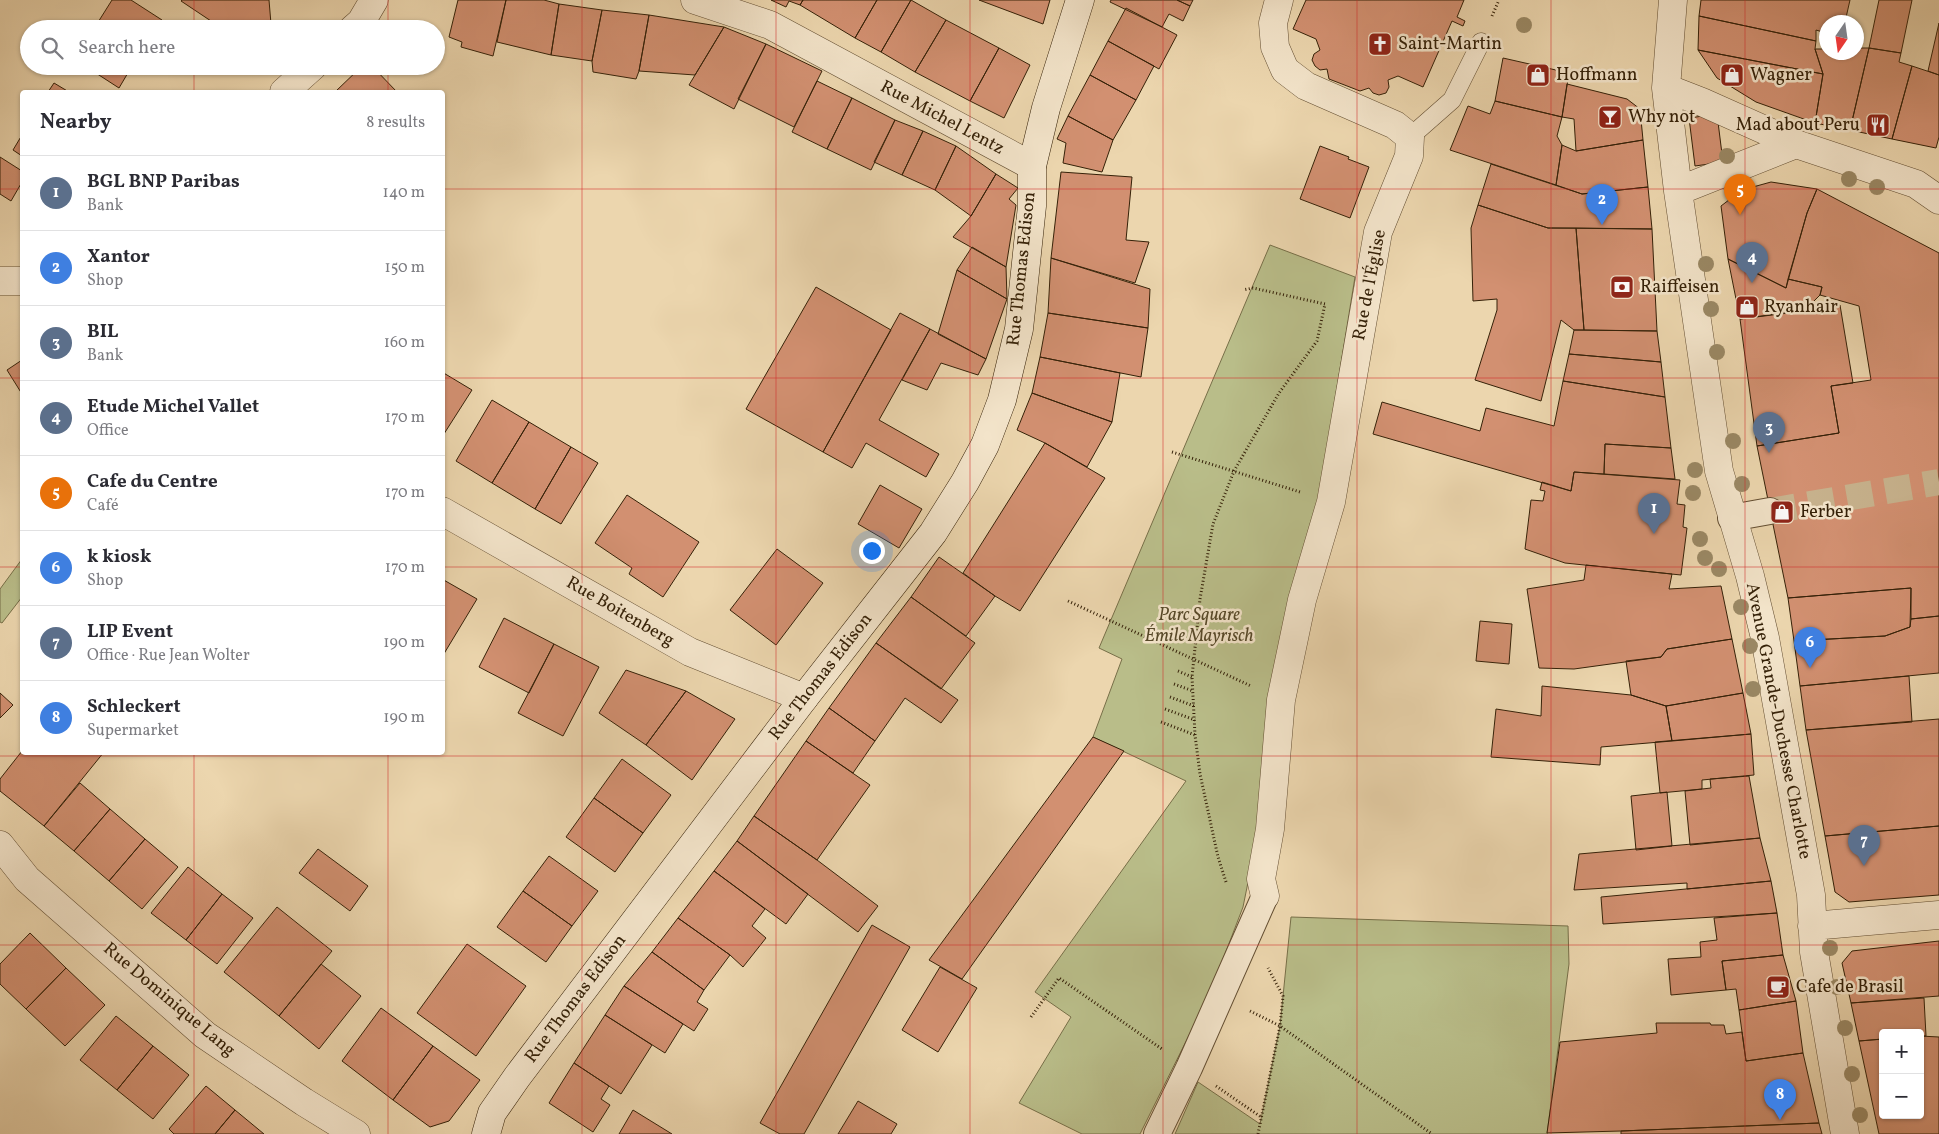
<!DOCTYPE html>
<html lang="en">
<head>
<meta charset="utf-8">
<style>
  body { margin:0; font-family:Vollkorn,serif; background:#f7f7f7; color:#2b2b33 }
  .controls { position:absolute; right:15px; bottom:15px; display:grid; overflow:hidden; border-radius:5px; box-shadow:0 1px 4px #0004 }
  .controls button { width:45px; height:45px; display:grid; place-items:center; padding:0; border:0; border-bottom:1px solid #e1e1e2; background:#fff; color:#2b2b33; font:25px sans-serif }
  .compass { position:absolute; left:1819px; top:15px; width:45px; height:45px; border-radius:50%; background:#fff; box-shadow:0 1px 4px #0004; rotate:193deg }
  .you { position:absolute; left:871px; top:550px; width:18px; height:18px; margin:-12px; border:4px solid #fff; border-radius:50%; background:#1a73e8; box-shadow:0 0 0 8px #1a73e833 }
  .badge { display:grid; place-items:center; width:32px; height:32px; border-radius:50%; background:#1a73e8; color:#fff; font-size:16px; font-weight:700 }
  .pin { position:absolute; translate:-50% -41px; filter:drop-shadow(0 1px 2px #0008) }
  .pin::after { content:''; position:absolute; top:26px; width:18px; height:15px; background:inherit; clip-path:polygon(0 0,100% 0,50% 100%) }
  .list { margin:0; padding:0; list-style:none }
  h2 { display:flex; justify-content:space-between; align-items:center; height:65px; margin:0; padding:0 20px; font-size:21px }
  h2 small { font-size:16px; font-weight:400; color:#7c7c81 }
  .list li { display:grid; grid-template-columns:32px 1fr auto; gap:15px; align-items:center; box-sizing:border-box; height:75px; padding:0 20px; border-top:1px solid #e1e1e2 }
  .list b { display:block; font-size:19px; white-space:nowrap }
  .list p { margin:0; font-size:16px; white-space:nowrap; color:#7c7c81 }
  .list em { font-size:16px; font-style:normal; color:#7c7c81 }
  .icon { flex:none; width:28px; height:28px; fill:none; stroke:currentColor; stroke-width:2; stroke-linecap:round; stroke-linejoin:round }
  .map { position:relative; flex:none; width:1939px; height:1134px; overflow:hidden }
  .search { position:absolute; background:#fff; box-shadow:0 1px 4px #0004; left:20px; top:20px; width:425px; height:55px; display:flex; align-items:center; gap:12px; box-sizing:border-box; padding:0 18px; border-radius:28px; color:#7c7c81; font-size:19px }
  .panel { position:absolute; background:#fff; box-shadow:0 1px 4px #0004; left:20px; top:90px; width:425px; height:665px; border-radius:5px }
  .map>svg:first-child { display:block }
  .green { fill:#b9bd89; stroke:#776f48 }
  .building { fill:#d29071; stroke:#352108 }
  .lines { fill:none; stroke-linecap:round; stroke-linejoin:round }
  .pedestrian-tunnel { stroke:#c7b28d; stroke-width:26; stroke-dasharray:26 13; stroke-linecap:butt }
  .service-casing { stroke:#634e32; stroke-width:19 }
  .pedestrian-casing { stroke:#634e32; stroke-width:28 }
  .minor-casing { stroke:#634e32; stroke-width:29 }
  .secondary-casing { stroke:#352108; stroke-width:29 }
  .path { stroke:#352108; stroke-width:3; stroke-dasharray:1 2.5; stroke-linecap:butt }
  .service { stroke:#f3e4ca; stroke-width:18 }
  .pedestrian { stroke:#f3e4ca; stroke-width:26 }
  .minor { stroke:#f3e4ca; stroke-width:28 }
  .secondary { stroke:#f3e4ca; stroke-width:28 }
  .tree { fill:#9a8864 }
  .grid { fill:none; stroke:#d62828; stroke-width:1; stroke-opacity:0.55 }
  .labels { text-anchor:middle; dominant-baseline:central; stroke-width:5; stroke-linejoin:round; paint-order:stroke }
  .poi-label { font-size:18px; fill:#352108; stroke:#f3e4ca; text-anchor:start }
  .street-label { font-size:18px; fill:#352108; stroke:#f3e4ca }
  .park-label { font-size:18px; font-style:italic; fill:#564828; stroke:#f3e4ca }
</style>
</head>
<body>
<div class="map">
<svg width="1939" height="1134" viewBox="0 0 1939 1134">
  <rect width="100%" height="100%" fill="#ecd6ae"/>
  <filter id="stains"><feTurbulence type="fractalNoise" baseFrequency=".004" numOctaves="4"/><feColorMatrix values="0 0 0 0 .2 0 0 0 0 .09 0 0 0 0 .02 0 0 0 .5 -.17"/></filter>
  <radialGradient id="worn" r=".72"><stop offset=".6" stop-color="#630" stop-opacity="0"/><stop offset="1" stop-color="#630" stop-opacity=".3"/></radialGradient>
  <!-- green -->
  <path class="green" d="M1270 245 1355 277 1319 498 1259 828 1243 907 1210 993 1140 1134H1082L1019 1103 1071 1017 1035 992 1186 781 1093 737 1122 659 1099 648Z
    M22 559V597L2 623 0 622V589Z
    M1291 917 1568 926 1569 964 1547 1134H1175L1198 1082 1260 1124 1280 1026Z"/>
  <!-- building -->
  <path class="building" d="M112 0H131L162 20 157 29H97L95 27Z
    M182 0H269L271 24 264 29H223L181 1Z
    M458 0H506L493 56 461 47 462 42 449 37Z
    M506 0H544L559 4 551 55 497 42Z
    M771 0H803L800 5 789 1 786 7Z
    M803 0H877L855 38 800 5Z
    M877 0H911L881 52 855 38Z
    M911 0 946 20 915 72 881 52Z
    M979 0H1050L1043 24Z
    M1111 0H1177L1190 6 1183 21 1169 14 1162 27 1110 2Z
    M1177 0H1193L1190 6Z
    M1306 0H1464L1457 17 1465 21 1463 26 1452 21 1423 87 1398 76 1388 80 1389 87 1386 93 1379 95 1373 93 1369 88 1360 91 1329 79 1327 69 1320 70 1315 66 1312 60 1314 54 1320 50 1316 39 1293 29Z
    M1701 0H1850L1845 22H1826V33L1816 30V41L1699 16Z
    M1879 0H1912L1901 53 1869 48Z
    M559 4 602 10 592 61 551 55Z
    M1126 8 1177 35 1159 69 1108 41Z
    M602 10 649 15 639 71 636 79 593 72 592 61Z
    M649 15 724 27 695 75 639 71Z
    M1699 16 1816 41 1815 49 1823 74 1698 50Z
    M946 20 999 48 970 101 915 72Z
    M1939 23V75L1928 71Z
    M724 27 766 44 734 109 689 85Z
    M1108 41 1154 66 1136 100 1090 75Z
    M766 44 822 71 794 127 738 99Z
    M999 48 1030 65 1004 118 970 101Z
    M1856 48H1869L1850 130 1815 123 1823 74 1815 49H1826V52H1856Z
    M1869 48 1901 53 1899 62 1912 66 1892 139 1850 130Z
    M1698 50 1823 74 1815 123 1756 102 1717 78Z
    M1503 58 1569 73 1562 117 1495 101Z
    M85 66H132L119 88Z
    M362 66H372L397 92H335Z
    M1912 66 1939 75V137L1936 148 1892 139Z
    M1090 75 1136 100 1113 140 1068 116Z
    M817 81 852 98 827 149 792 132Z
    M54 83 69 92H48Z
    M1567 84 1627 99 1640 109 1643 140 1576 151 1574 119 1562 117Z
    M852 98 895 120 871 170 827 149Z
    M1495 101 1562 117 1557 136 1562 145 1556 185 1450 150 1468 106 1490 114Z
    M1717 114 1723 162 1695 166 1689 118Z
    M1068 116 1113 140 1102 172 1063 163 1066 143 1057 139Z
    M895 120 923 131 902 175 874 162Z
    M923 131 956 146 935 190 902 175Z
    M22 135V156L13 150Z
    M1643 140 1648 187 1582 194 1556 185 1562 145 1576 151Z
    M956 146 996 174 971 216 935 190Z
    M1320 146 1349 157 1348 159 1369 167 1350 218 1300 199Z
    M0 157 22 171V182L11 201 0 194Z
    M1491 164 1582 194 1648 187 1652 229 1548 228 1478 205Z
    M1061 172 1132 177 1126 240 1149 242 1135 283 1051 258Z
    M996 174 1018 188 1009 199 1016 205 1006 267 953 237 971 216Z
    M1771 182 1817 189 1807 213 1786 288 1728 259 1721 206 1742 190Z
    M1817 189 1939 253V616L1911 619V588L1788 598 1757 446 1839 433 1831 386 1871 380 1859 306 1820 295 1822 287 1788 279 1807 213Z
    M1478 205 1548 228H1576L1584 330H1574L1561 320 1541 401 1475 380 1497 310V299L1473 301 1471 228Z
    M1576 228 1652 229 1657 331 1584 330Z
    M972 247 1006 267 1007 299 957 270Z
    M1051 258 1150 289 1148 328 1048 313Z
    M1728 259 1786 288 1788 279 1822 287 1820 295 1804 311 1740 319Z
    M957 270 1007 299 986 359 938 334Z
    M816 287 891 330 823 452 746 409Z
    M1840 305 1853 383 1831 386 1839 433 1757 446 1740 319Z
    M900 313 930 329 879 420 939 454 926 477 866 443 852 468 823 452Z
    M1048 313 1148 328 1141 377 1040 357Z
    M930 329 986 359 978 375 941 363 927 390 902 380Z
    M1574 330 1657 331 1661 362 1569 354Z
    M1569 354 1661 362 1665 397 1563 381Z
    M1040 357 1120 373 1112 422 1032 393Z
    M22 360V394L7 370Z
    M442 372 472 390 442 437Z
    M1563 381 1665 397 1671 448 1605 444 1604 474 1574 472 1571 491 1373 434 1382 402 1480 431 1486 408 1554 426Z
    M1032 393 1112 422 1087 467 1045 443 1017 430Z
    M492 400 529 422 492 483 456 461Z
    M529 422 571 447 535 509 492 483Z
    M1045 443 1105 478 1020 611 995 596 963 573Z
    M1605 444 1671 448 1675 479 1604 474Z
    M571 447 598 463 561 524 535 509Z
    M1574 472 1680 480 1677 504 1685 505 1683 527 1687 528 1681 575 1565 563 1525 549 1531 500 1543 501 1545 491 1540 490 1542 482 1571 491Z
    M880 485 922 509 899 548 858 524Z
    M627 495 699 542 663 597 629 574 632 568 595 543Z
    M777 549 823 583 776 645 730 610Z
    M939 557 995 596 966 636 911 597Z
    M1586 565 1672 574 1669 589 1721 586 1732 639 1667 649 1661 657 1574 669 1539 668 1527 589 1584 580Z
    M442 579 477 599 442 657Z
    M1911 588 1910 627 1885 636 1794 641 1788 598Z
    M911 597 975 643 941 689 876 643Z
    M1939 616V673L1800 686 1794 641 1885 636 1910 627 1911 619Z
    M504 618 554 644 529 693 479 667Z
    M1480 621 1512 624 1509 664 1476 661Z
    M1732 639 1743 693 1666 706 1631 695 1626 661 1661 657 1667 649Z
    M876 643 958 700 941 723 905 698 875 741 829 708Z
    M554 644 599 667 563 736 518 713Z
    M626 670 686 691 646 745 599 713Z
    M1909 676 1912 722 1806 730 1800 686Z
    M1542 686 1631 695 1666 706 1672 741 1601 747 1600 765 1491 757 1496 709 1541 716Z
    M686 691 735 719 692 780 646 745Z
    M0 693 13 705 0 718Z
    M1743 693 1751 734 1672 741 1666 706Z
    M829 708 875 741 853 773 806 741Z
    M1939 719V826L1825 836 1806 730Z
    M1751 734 1754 775 1702 780V789L1660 793 1655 742Z
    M1093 737 1124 751 962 979 929 960Z
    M806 741 870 785 817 860 754 816Z
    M22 751V752H104L44 826 0 791V779Z
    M622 759 671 795 643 833 594 798Z
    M1749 776 1760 838 1690 845 1685 791 1711 788 1710 779Z
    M80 783 110 809 74 851 44 826Z
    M1667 792 1672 846 1636 850 1631 796Z
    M594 798 643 833 615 872 566 837Z
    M110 809 145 839 109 881 74 851Z
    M754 816 817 860 878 906 858 932 737 841Z
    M1939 826V895L1849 902 1835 892 1825 836Z
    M1760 838 1771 881 1687 889V883L1574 890 1579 854Z
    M145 839 178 867 142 909 109 881Z
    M737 841 808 894 786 924 714 871Z
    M318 849 368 886 350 911 299 873Z
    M549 856 598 891 572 926 523 891Z
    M188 867 222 894 186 940 151 913Z
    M714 871 765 909 752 926 766 938 743 967 730 955 678 918Z
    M1771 881 1777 913 1603 924 1601 897Z
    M523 891 572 926 546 962 497 927Z
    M222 894 253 918 217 964 186 940Z
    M277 907 332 951 279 1016 224 972Z
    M1777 913 1783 955 1722 961 1726 990 1671 995 1668 959 1701 957 1700 942 1717 940 1714 918Z
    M678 918 730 955 704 990 652 952Z
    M872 925 910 947 804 1134H780L760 1123Z
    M30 933 66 968 26 1009 0 984V964Z
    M1939 941V996L1851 1003 1842 963 1852 951Z
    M467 944 526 986 476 1056 417 1013Z
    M652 952 704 990 697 1002 708 1009 694 1031 624 986Z
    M1783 955 1796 1001 1739 1010 1736 989 1726 990 1722 961Z
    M321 964 361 996 319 1049 279 1016Z
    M940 967 977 988 938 1052 902 1030Z
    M66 968 105 1005 65 1046 26 1009Z
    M624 986 683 1024 665 1053 605 1015Z
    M1924 998 1926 1036H1920V1033H1883V1039L1859 1041 1851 1003Z
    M1796 1001 1803 1053 1746 1061 1739 1010Z
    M381 1008 433 1046 393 1100 342 1061Z
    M605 1015 652 1045 621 1094 574 1063Z
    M116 1016 153 1046 117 1090 80 1060Z
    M1656 1023H1710L1711 1025H1724L1726 1034 1742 1032 1746 1061 1803 1053 1819 1123 1621 1131 1547 1133 1560 1042 1657 1033Z
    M1920 1036 1939 1037V1134H1879L1859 1041 1883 1039V1115H1920Z
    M153 1046 189 1075 153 1119 117 1090Z
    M433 1046 480 1080 449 1121 430 1127 393 1100Z
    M574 1063 609 1086 601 1099 610 1105 593 1132 549 1103Z
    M206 1086 235 1110 215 1134H174L169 1129Z
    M858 1101 897 1124 891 1134H838Z
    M235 1110 264 1134H215Z
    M633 1110 672 1134H619Z
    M1819 1123 1822 1134H1621V1131Z"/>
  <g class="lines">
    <!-- pedestrian-tunnel -->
    <path class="pedestrian-tunnel" d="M1770 511 1939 482"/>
    <!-- service casing -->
    <g class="service-casing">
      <path id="service" d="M1410 137 1452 100 1481 42"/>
    </g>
    <!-- pedestrian casing -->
    <g class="pedestrian-casing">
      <path id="pedestrian" d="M1731 518 1770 511
        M1157 1134 1189 1068 1265 896"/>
    </g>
    <!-- minor casing -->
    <g class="minor-casing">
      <path id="minor" d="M695 0 770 25 1032 166
        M1673 0 1666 88 1678 191 1719 471 1750 576 1765 638 1811 895 1814 952 1845 1134
        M353 29 361 22 374 0
        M1666 88 1702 102 1796 144 1916 184 1939 200
        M284 92 313 66
        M1678 191 1796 144
        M0 281H22
        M442 511 690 652 804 698
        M0 845 27 879 205 1035 304 1102 356 1134
        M1265 896 1261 879 1270 829 1281 700 1302 600 1331 502 1378 232 1409 156 1410 137 1395 125 1306 86 1285 70 1275 47 1273 23 1279 0
        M1812 926 1939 915"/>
    </g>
    <!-- secondary casing -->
    <g class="secondary-casing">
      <path id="secondary" d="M486 1134 492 1113 517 1077 804 698 933 533 965 482 985 445 1002 400 1019 329 1032 206V166L1046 108 1080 0"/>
    </g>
    <!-- path -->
    <path class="path" d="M1492 16 1499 0
      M1172 452 1300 492
      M1068 601 1251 686
      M1178 671 1192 677
      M1174 684 1193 691
      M1170 697 1194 706
      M1165 709 1195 720
      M1161 722 1195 735
      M1226 882 1218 857 1200 774 1195 735 1192 677 1200 599 1213 524 1234 471 1279 393 1317 341 1325 304 1253 288 1243 290
      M1250 1011 1280 1026 1432 1134
      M1031 1017 1059 978 1162 1049
      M1216 1086 1261 1117
      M1258 1134 1280 1026 1283 996 1268 968"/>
    <!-- service -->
    <use href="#service" class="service"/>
    <!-- pedestrian -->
    <use href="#pedestrian" class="pedestrian"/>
    <!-- minor -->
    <use href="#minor" class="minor"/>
    <!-- secondary -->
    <use href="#secondary" class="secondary"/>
  </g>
  <!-- trees -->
  <g class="tree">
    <circle cx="1524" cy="25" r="8"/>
    <circle cx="1727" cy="156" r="8"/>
    <circle cx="1849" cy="179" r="8"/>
    <circle cx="1877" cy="187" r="8"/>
    <circle cx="1706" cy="264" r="8"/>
    <circle cx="1711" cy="309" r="8"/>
    <circle cx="1717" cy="352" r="8"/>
    <circle cx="1733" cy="441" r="8"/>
    <circle cx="1695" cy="470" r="8"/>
    <circle cx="1742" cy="484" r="8"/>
    <circle cx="1693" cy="493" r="8"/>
    <circle cx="1700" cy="539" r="8"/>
    <circle cx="1705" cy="558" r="8"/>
    <circle cx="1719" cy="569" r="8"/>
    <circle cx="1741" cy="607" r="8"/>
    <circle cx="1750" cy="646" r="8"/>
    <circle cx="1753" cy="689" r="8"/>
    <circle cx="1830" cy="948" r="8"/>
    <circle cx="1837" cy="987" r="8"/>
    <circle cx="1845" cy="1028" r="8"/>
    <circle cx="1852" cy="1074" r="8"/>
    <circle cx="1860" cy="1115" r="8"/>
  </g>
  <!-- grid -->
  <path class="grid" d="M194 0V29M388 0V29M582 0V1134M776 0V1134M970 0V1134M1163 0V1134M1357 0V1134M1551 0V1134M1745 0V1134M194 66V92M388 66V92M0 189H22M442 189H1939M0 378H22M442 378H1939M0 567H22M442 567H1939M194 752V1134M388 752V1134M0 756H1939M0 945H1939"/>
  <!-- icons -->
  <defs>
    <g id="church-square" transform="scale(1.25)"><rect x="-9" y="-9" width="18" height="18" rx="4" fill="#8f2418" stroke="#f3e4ca"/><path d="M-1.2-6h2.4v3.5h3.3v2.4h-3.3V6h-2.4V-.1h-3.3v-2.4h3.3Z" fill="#fff"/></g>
    <g id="shop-square" transform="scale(1.25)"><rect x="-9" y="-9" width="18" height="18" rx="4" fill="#8f2418" stroke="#f3e4ca"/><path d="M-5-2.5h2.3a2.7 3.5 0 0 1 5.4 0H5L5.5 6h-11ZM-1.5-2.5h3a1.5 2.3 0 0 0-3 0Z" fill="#fff"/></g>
    <g id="bar-square" transform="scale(1.25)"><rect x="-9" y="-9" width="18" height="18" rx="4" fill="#8f2418" stroke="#f3e4ca"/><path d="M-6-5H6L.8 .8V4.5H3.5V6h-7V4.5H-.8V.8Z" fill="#fff"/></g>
    <g id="restaurant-square" transform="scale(1.25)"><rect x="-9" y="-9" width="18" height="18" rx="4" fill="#8f2418" stroke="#f3e4ca"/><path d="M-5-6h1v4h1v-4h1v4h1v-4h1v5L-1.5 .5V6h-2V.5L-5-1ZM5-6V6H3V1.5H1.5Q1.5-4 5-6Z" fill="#fff"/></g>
    <g id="bank-square" transform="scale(1.25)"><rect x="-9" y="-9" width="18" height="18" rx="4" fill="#8f2418" stroke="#f3e4ca"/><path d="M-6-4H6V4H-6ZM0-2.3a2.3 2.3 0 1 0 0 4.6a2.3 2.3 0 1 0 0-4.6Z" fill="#fff"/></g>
    <g id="cafe-square" transform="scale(1.25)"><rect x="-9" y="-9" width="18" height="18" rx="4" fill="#8f2418" stroke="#f3e4ca"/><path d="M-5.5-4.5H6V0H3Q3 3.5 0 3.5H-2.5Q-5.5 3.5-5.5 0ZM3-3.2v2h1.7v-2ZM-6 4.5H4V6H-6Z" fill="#fff"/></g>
  </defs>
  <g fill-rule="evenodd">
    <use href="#church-square" x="1380" y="44"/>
    <use href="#shop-square" x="1538" y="75"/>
    <use href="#shop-square" x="1732" y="75"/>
    <use href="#bar-square" x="1610" y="117"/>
    <use href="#restaurant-square" x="1878" y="125"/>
    <use href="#bank-square" x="1622" y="287"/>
    <use href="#shop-square" x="1747" y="307"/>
    <use href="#shop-square" x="1782" y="512"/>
    <use href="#cafe-square" x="1778" y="987"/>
  </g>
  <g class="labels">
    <!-- poi labels -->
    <g class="poi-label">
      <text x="1398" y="44">Saint-Martin</text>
      <text x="1556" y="75">Hoffmann</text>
      <text x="1750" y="75">Wagner</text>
      <text x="1628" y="117">Why not</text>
      <text x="1860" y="125" text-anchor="end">Mad about Peru</text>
      <text x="1640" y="287">Raiffeisen</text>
      <text x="1764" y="307">Ryanhair</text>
      <text x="1800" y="512">Ferber</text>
      <text x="1796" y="987">Cafe de Brasil</text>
    </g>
    <!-- street labels -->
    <g class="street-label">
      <text transform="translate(942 118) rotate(28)">Rue Michel Lentz</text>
      <text transform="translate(1022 269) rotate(-84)">Rue Thomas Edison</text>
      <text transform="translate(1370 285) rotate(-79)">Rue de l'Église</text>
      <text transform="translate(620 612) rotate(30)">Rue Boitenberg</text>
      <text transform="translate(821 677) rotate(-52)">Rue Thomas Edison</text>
      <text transform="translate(1778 721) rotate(79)">Avenue Grande-Duchesse Charlotte</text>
      <text transform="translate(576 999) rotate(-53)">Rue Thomas Edison</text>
      <text transform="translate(169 1000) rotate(40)">Rue Dominique Lang</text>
    </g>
    <!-- park labels -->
    <g class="park-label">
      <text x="1199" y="615">Parc Square<tspan x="1199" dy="21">Émile Mayrisch</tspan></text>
    </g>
  </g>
  <rect width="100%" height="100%" filter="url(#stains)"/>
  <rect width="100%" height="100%" fill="url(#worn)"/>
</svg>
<div class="controls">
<button>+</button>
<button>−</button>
</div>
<svg class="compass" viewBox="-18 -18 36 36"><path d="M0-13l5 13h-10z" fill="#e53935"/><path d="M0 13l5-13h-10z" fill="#7c7c81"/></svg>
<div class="you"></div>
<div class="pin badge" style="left:1654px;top:534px;background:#5c6f8a">1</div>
<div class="pin badge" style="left:1602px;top:225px;background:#3f7fe0">2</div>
<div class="pin badge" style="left:1769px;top:453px;background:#5c6f8a">3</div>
<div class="pin badge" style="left:1752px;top:283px;background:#5c6f8a">4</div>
<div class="pin badge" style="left:1740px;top:215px;background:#e8710a">5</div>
<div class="pin badge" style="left:1810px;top:668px;background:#3f7fe0">6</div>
<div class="pin badge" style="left:1864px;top:866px;background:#5c6f8a">7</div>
<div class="pin badge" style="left:1780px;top:1120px;background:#3f7fe0">8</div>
<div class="search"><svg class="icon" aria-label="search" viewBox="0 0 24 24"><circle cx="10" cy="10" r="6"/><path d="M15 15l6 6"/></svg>Search here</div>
<section class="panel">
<h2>Nearby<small>8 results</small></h2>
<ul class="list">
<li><span class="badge" style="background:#5c6f8a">1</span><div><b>BGL BNP Paribas</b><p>Bank</p></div><em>140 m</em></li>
<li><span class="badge" style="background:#3f7fe0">2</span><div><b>Xantor</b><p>Shop</p></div><em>150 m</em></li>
<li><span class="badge" style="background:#5c6f8a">3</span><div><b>BIL</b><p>Bank</p></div><em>160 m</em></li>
<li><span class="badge" style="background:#5c6f8a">4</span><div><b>Etude Michel Vallet</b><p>Office</p></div><em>170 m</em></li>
<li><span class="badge" style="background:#e8710a">5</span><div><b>Cafe du Centre</b><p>Café</p></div><em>170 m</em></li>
<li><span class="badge" style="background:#3f7fe0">6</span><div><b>k kiosk</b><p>Shop</p></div><em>170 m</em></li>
<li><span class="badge" style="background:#5c6f8a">7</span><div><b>LIP Event</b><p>Office · Rue Jean Wolter</p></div><em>190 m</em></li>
<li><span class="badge" style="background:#3f7fe0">8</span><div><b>Schleckert</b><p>Supermarket</p></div><em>190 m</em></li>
</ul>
</section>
</div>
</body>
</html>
